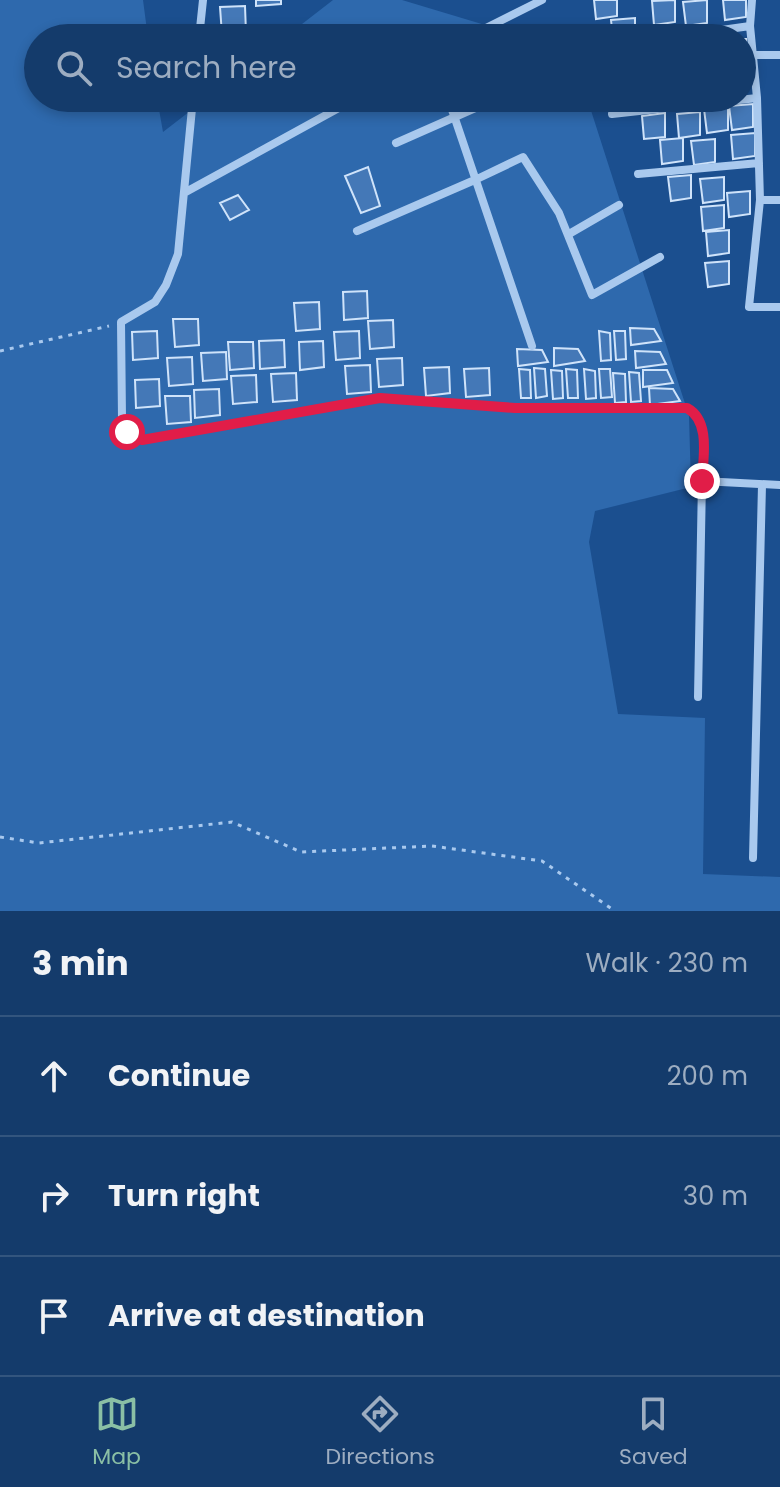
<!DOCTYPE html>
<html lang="en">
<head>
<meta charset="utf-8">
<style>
  body { margin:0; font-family:Poppins,sans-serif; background:#1d4271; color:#f1f3f6 }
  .stop { position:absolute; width:24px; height:24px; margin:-18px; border:6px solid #e11d48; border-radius:50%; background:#fff }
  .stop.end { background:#e11d48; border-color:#fff; box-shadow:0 2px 8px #0008 }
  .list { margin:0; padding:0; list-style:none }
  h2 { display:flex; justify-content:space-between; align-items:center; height:104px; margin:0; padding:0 32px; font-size:34px }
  h2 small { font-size:26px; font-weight:400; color:#9dadc1 }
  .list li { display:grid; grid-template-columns:52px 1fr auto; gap:24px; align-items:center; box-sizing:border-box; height:120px; padding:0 32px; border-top:2px solid #33557e }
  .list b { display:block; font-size:30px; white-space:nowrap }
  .list em { font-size:26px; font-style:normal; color:#9dadc1 }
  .icon { flex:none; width:44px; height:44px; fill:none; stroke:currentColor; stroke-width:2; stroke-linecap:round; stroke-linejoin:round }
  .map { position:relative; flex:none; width:780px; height:911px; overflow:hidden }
  .search { position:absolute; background:#143b6b; box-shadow:0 4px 12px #0003; left:24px; right:24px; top:24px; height:88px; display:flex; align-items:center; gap:20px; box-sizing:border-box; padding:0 28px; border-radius:44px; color:#9dadc1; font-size:30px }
  .sheet { height:464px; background:#143b6b }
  nav { display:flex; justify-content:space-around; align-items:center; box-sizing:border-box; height:112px; border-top:2px solid #33557e; background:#143b6b; font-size:22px; color:#9dadc1 }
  nav a { display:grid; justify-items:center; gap:4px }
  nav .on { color:#8abfa5 }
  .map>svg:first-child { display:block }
  .green { fill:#2e69ad }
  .building { fill:#4478b7; stroke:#cfe3fa; stroke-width:2 }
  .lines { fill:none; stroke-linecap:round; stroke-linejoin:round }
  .path { stroke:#a9c9ee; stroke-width:3; stroke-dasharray:4 6; stroke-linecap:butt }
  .street { stroke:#a9c9ee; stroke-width:8 }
  .route { stroke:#e11d48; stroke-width:10 }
</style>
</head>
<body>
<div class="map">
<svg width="780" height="911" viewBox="0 0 780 911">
  <rect width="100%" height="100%" fill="#1b4f8f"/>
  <!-- green -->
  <path class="green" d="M0 0H143L148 38H38V98H157L163 132 207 98H587L689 416 691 487 595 511 589 542 618 714 705 718 703 874 780 877V911H0Z
    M333 0H402L528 38H284Z"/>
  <!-- building -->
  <path class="building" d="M256 0H281V4L256 6Z
    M594 0H617V16L596 19Z
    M675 0V22L654 25 652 1Z
    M707 0V23L686 26 683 2Z
    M723 0H746V17L725 20Z
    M245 6 246 33 222 35 220 7Z
    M635 18V38H613L611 20Z
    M742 39H746V62H742Z
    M742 68H747V91H742Z
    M621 98H643V102L622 104Z
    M753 104V127L732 130 729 106Z
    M728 107V130L707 133 704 109Z
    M700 112V135L679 138 677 114Z
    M665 113V137L644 139 642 116Z
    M755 133V156L733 159 731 135Z
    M683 138V161L662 164 660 140Z
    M715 139V162L694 165 691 141Z
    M368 167 380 206 361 213 345 176Z
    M691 175V198L671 201 668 177Z
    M724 177V200L703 203 700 179Z
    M750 191V214L729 217 727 193Z
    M238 195 249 210 230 220 220 203Z
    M724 205V228L703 231 701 207Z
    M729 230V253L708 256 706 232Z
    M729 261V284L708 287 705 263Z
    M367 291 368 318 344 320 343 292Z
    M319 302 320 329 296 331 294 303Z
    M173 319H198L199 345 175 347Z
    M393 320 394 347 370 349 368 321Z
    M630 328 654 329 661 341 631 345Z
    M157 331 158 358 133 360 132 332Z
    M359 331 360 358 336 360 334 332Z
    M599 331 610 333 611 360 601 361Z
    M614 331H625L626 359 616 360Z
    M284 340 285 367 260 369 259 341Z
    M323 341 324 367 300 370 299 342Z
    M228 342H253L254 368 230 370Z
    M554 348 578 349 585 361 554 366Z
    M517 349 542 350 548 362 518 366Z
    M635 351 660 352 666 364 636 368Z
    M226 352 227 379 203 381 201 353Z
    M192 357 193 384 169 386 167 358Z
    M402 358 403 385 379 387 377 359Z
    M370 365 371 392 347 394 345 366Z
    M449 367 450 393 426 396 424 368Z
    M489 368 490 395 466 397 464 369Z
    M534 368 545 369 547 396 536 398Z
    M519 369 530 370 531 398H521Z
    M566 369 577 370 578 398H568Z
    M584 369 595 371 596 398 586 399Z
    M599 369H610L612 397 601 398Z
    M551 370 562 371 563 398 553 399Z
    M643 370H667L673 383 643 387Z
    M629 372 639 373 641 401 631 402Z
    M296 373 297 400 273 402 271 374Z
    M613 373 625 374 626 402 615 403Z
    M256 375 257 402 233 404 231 376Z
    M159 379 160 406 136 408 135 380Z
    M649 388 673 389 680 401 650 405Z
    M219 389 220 415 195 418 194 390Z
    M165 396H190L191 422 167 424Z"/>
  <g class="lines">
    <!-- path -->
    <path class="path" d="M0 351 109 326
      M0 837 39 843 232 822 301 852 432 846 542 861 615 911"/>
    <!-- street -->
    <path class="street" d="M752 0 750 26 757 98 760 200 749 307H780
      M199 38 203 0
      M466 38 542 0
      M665 38 750 26
      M755 55H780
      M193 98 178 254 166 285 155 302 121 322 122 419C126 432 129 437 142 440L380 398 515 408H687C711 422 703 458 702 481L780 485
      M448 98 532 346
      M612 114 757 98
      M396 143 498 98
      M638 174 759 163
      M184 193 357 98
      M760 200H780
      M357 231 477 179 523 157 559 213 592 295 660 257
      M569 234 619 205
      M698 697 702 481
      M753 858 762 485"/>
  </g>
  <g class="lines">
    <!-- route -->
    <path class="route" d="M127 432 132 437 142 440 380 398 515 408H687C711 421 703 458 702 481"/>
  </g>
</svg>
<div class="stop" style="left:127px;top:432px"></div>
<div class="stop end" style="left:702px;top:481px"></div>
<div class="search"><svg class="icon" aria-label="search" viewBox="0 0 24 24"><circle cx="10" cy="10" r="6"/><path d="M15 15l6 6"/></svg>Search here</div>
</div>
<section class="sheet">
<h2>3 min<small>Walk · 230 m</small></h2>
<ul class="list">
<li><svg class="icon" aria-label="ahead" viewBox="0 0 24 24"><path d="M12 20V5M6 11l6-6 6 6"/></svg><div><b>Continue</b></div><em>200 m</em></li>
<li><svg class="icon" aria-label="right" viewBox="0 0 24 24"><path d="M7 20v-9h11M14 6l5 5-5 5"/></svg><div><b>Turn right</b></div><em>30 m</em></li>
<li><svg class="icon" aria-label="arrive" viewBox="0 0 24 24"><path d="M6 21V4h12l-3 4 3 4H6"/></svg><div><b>Arrive at destination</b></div></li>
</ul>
</section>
<nav>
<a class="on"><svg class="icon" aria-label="map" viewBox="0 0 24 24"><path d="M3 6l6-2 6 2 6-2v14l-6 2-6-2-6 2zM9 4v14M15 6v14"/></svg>Map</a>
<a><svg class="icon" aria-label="directions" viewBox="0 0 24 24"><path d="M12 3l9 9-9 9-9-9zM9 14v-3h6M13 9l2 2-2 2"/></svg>Directions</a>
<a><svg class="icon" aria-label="saved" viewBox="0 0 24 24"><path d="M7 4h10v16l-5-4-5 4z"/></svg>Saved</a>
</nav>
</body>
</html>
